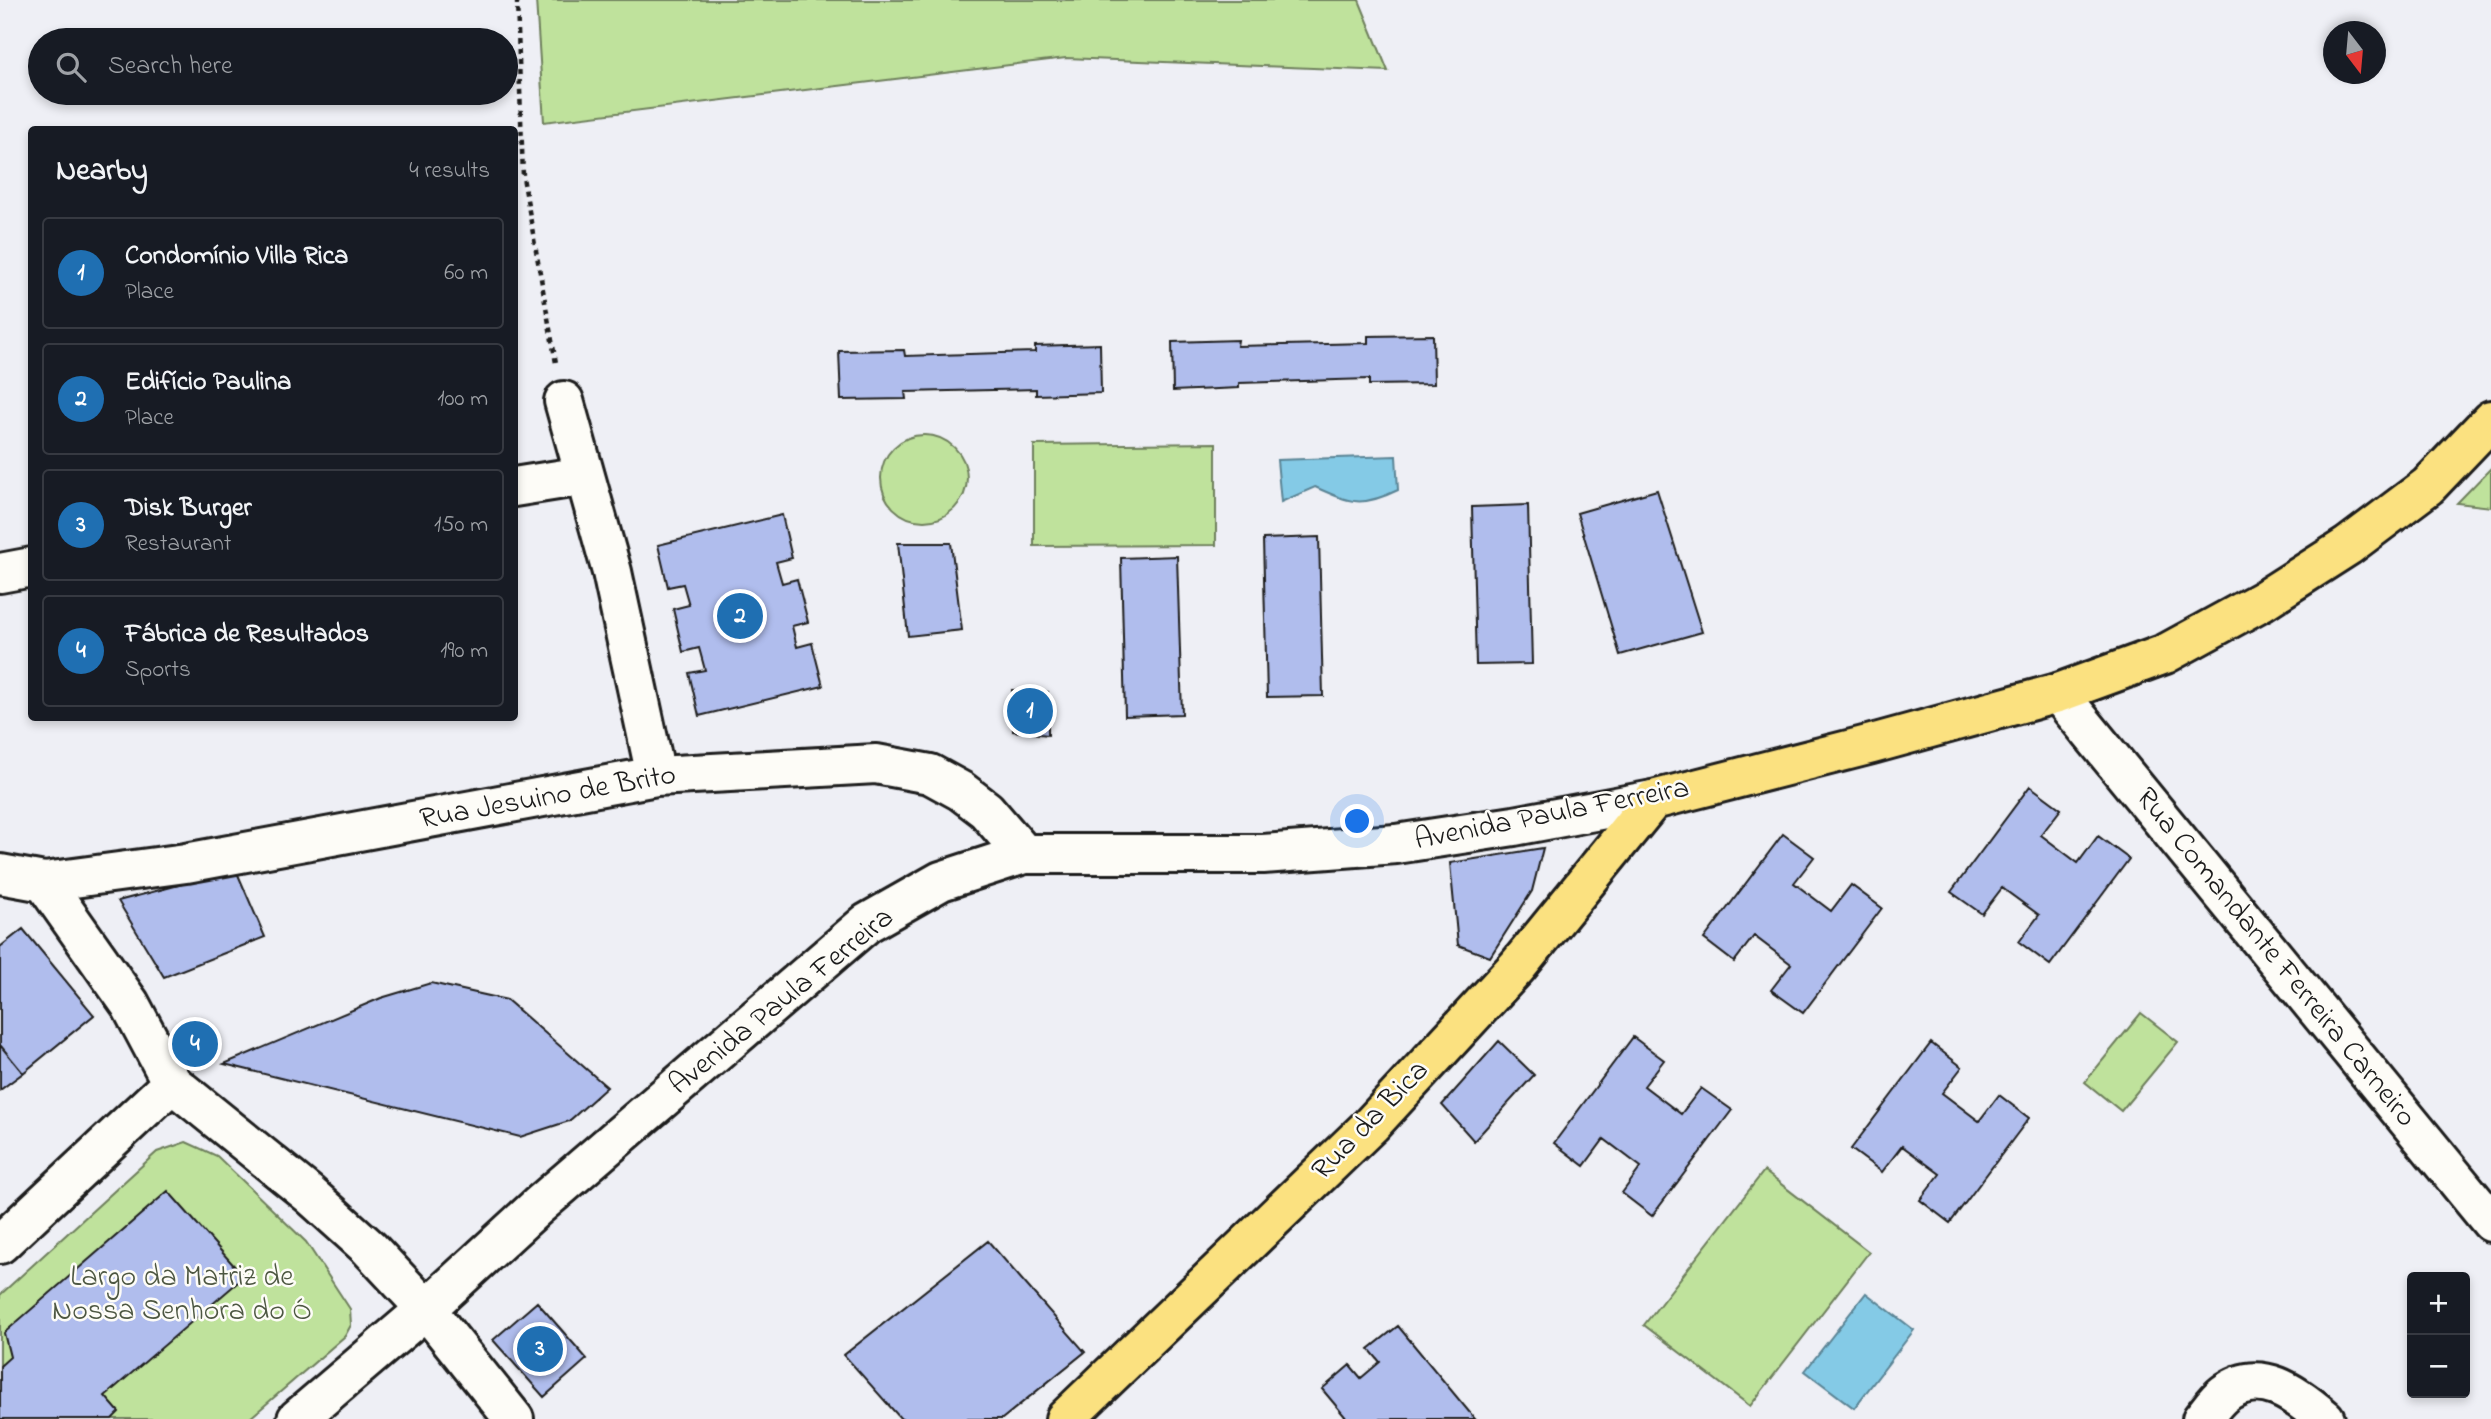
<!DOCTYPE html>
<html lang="en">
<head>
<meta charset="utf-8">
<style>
  body { margin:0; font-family:"Indie Flower",sans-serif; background:#20242c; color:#f1f3f6 }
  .controls { position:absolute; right:21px; bottom:21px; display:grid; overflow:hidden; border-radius:7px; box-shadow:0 4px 10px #0003 }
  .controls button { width:63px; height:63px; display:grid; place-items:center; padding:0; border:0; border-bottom:2px solid #363941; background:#171b24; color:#f1f3f6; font:35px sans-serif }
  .compass { position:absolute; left:2323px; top:21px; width:63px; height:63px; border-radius:50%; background:#171b24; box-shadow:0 4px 10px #0003; rotate:164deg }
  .you { position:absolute; left:1358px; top:822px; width:24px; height:24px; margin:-18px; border:5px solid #fff; border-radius:50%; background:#1a73e8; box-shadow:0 0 0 10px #1a73e833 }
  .badge { display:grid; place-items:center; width:46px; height:46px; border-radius:50%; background:#1f6fb2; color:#fff; font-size:23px; font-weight:700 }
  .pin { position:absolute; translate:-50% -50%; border:4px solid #fff; box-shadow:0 2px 7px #0006 }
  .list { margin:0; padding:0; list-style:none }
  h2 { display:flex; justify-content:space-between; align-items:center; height:91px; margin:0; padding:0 28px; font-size:30px }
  h2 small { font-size:23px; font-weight:400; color:#9ea1a6 }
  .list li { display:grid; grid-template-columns:46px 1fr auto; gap:21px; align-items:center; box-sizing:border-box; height:112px; margin:0 14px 14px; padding:0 14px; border:2px solid #363941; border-radius:7px }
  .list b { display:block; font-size:26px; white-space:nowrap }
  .list p { margin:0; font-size:23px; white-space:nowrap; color:#9ea1a6 }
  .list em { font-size:23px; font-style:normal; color:#9ea1a6 }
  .icon { flex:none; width:38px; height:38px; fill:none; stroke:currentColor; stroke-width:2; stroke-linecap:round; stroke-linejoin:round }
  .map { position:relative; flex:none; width:2491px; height:1419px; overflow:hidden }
  .search { position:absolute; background:#171b24; box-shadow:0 4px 10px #0003; left:28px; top:28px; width:490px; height:77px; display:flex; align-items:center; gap:18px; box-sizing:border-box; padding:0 24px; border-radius:38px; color:#9ea1a6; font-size:26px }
  .panel { position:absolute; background:#171b24; box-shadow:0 4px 10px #0003; left:28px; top:126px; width:490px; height:595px; border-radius:7px }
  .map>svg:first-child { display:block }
  .green { fill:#bfe29c; stroke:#6e7f5c; stroke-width:2 }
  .water { fill:#84cae6; stroke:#5a8495; stroke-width:2 }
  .building { fill:#b0bded; stroke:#1c1c1c; stroke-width:2 }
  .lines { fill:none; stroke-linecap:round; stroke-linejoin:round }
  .minor-casing { stroke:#1c1c1c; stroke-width:44 }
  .major-casing { stroke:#1c1c1c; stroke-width:44 }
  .path { stroke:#1c1c1c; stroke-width:4.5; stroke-dasharray:5 5; stroke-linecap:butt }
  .minor { stroke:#fdfcf7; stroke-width:38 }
  .major { stroke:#fbe180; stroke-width:38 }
  .labels { text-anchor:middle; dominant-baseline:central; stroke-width:5; stroke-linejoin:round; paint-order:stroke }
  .street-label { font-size:30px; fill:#1c1c1c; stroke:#fdfcf7 }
  .park-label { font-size:30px; fill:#4d5742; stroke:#fdfcf7 }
</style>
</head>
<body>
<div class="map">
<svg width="2491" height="1419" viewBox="0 0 2491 1419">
  <rect width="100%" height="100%" fill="#eeeff5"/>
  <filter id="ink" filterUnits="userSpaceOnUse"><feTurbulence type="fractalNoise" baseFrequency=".0143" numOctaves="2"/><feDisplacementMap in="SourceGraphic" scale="14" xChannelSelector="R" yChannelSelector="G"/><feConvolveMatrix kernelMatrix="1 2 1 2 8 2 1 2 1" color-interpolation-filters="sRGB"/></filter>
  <g filter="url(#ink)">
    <!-- green -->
    <path class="green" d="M536 0H1359L1388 71 1066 58 544 122Z
      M881 478a43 43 0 1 1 86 0a43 43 0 1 1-86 0Z
      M1216 443V545L1034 546V445Z
      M2491 468V507L2457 503Z
      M2141 1013 2178 1042 2121 1111 2085 1082Z
      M186 1142 217 1156 306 1242 350 1309 351 1325 345 1336 249 1419H0V1295L157 1152Z
      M1764 1171 1869 1252 1750 1406 1644 1325Z"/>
    <!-- water -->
    <path class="water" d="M1396 456 1398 490C1361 508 1351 503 1315 487L1281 502 1277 460Z
      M1866 1293 1914 1330 1854 1408 1805 1371Z"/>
    <!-- building -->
    <path class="building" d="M1433 335 1434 384 1369 385V379L1239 383V388L1173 391 1172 342 1238 340 1237 346 1368 343V336Z
      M1100 344 1101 393 1036 395V389L905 392 906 399 841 400 839 351 904 350 905 356 1035 352V346Z
      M1657 490 1702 632 1620 655 1577 513Z
      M1528 505 1532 664 1476 665 1472 507Z
      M782 515 792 558 776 562 782 583 797 579 808 622 792 626 797 647 812 643 823 686 699 716 689 673 705 670 699 648 683 652 673 609 689 605 683 584 668 587 658 545Z
      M1319 537 1323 696 1267 697 1263 539Z
      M898 543H951L962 630 908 636Z
      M1177 556 1182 714 1125 716 1121 558Z
      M1012 690 1048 692V735L1013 731Z
      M2030 786 2061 809 2041 835 2078 863 2098 836 2129 859 2050 965 2019 942 2039 915 2002 888 1982 914 1951 892Z
      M1783 834 1814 857 1794 883 1831 911 1851 885 1882 908 1803 1013 1771 990 1791 964 1754 936 1734 962 1704 939Z
      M1543 848 1532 891 1490 957 1458 945 1450 863Z
      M236 870 265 937 164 977 118 901Z
      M23 929 94 1015 23 1073 0 1045V947Z
      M431 983 507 1000 607 1087 569 1121 520 1137 224 1064 381 998Z
      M1633 1037 1664 1060 1644 1086 1681 1114 1701 1088 1732 1110 1652 1216 1622 1193 1641 1167 1604 1139 1584 1166 1554 1143Z
      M1499 1041 1534 1075 1474 1141 1442 1105Z
      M1931 1043 1962 1067 1942 1093 1979 1121 1999 1095 2029 1118 1950 1223 1920 1200 1940 1174 1902 1146 1882 1172 1851 1149Z
      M0 1045 23 1073 0 1090Z
      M168 1191 244 1277 105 1396 119 1412 112 1419H0V1366L10 1357 4 1333Z
      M988 1241 1085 1352 1002 1419H901L844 1355Z
      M537 1302 587 1359 544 1397 493 1340Z
      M1398 1326 1475 1419H1347L1322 1389 1350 1365 1361 1378 1380 1362 1369 1349Z"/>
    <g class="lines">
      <!-- minor casing -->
      <g class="minor-casing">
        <path id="minor" d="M564 401 612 572 656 776
          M514 487 583 476
          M0 573 32 567
          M2058 693 2491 1222
          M0 874 44 882 186 863 656 776 876 764 930 774 961 791 986 810 1024 854
          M44 882 130 1004 172 1083 309 1194 369 1248 426 1309 514 1419
          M0 1244 172 1083
          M297 1419 426 1309 538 1206 867 923 941 881 1024 854H1263L1396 844 1514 826 1653 800
          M2202 1419C2209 1411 2215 1401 2224 1394 2260 1366 2296 1394 2325 1419"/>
      </g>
      <!-- major casing -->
      <g class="major-casing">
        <path id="major" d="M1065 1419 1371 1125 1517 967 1653 800 1872 744 2058 693 2165 654 2262 601 2348 546 2428 486 2491 420"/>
      </g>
      <!-- path -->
      <path class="path" d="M517 0 523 177 556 363"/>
      <!-- minor -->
      <use href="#minor" class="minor"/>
      <!-- major -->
      <use href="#major" class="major"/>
    </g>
  </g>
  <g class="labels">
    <!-- street labels -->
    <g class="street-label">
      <text transform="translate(548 798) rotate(-10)">Rua Jesuino de Brito</text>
      <text transform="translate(1552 815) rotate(-11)">Avenida Paula Ferreira</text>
      <text transform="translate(2275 958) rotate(51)">Rua Comandante Ferreira Carneiro</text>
      <text transform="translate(782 1002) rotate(-39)">Avenida Paula Ferreira</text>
      <text transform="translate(1371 1121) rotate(-46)">Rua da Bica</text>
    </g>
    <!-- park labels -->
    <g class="park-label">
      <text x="182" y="1278">Largo da Matriz de<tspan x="182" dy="34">Nossa Senhora do Ó</tspan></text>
    </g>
  </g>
</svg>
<div class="controls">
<button>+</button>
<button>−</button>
</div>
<svg class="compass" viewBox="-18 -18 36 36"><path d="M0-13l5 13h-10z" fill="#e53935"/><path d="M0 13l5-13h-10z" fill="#9ea1a6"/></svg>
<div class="you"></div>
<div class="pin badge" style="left:1030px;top:711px">1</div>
<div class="pin badge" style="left:740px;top:616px">2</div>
<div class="pin badge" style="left:540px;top:1349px">3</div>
<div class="pin badge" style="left:195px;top:1044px">4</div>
<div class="search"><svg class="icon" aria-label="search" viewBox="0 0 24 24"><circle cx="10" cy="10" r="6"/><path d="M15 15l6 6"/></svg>Search here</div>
<section class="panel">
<h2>Nearby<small>4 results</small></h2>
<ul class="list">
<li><span class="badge">1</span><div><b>Condomínio Villa Rica</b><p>Place</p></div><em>60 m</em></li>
<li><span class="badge">2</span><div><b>Edifício Paulina</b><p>Place</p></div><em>100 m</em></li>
<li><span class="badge">3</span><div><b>Disk Burger</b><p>Restaurant</p></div><em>150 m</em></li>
<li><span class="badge">4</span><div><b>Fábrica de Resultados</b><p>Sports</p></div><em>190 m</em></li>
</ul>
</section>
</div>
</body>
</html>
